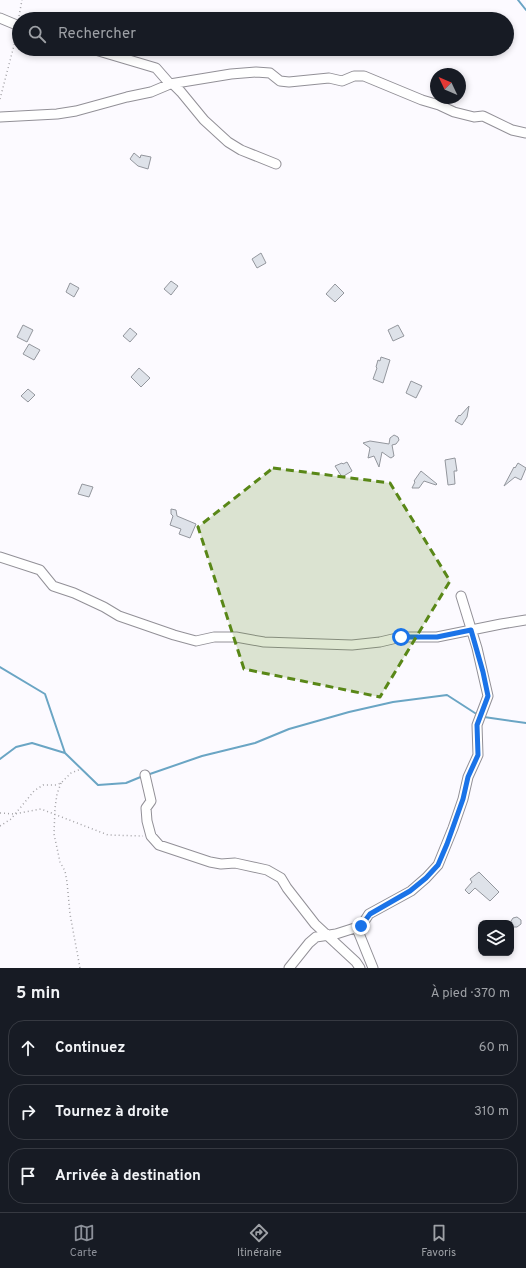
<!DOCTYPE html>
<html lang="fr">
<head>
<meta charset="utf-8">
<style>
  body { margin:0; font-family:Overpass,sans-serif; background:#20242c; color:#f1f3f6 }
  .controls { position:absolute; right:12px; bottom:12px; display:grid; overflow:hidden; border-radius:8px; box-shadow:0 2px 6px #0003 }
  .controls button { width:36px; height:36px; display:grid; place-items:center; padding:0; border:0; border-bottom:1px solid #363941; background:#171b24; color:#f1f3f6; font:20px sans-serif }
  .compass { position:absolute; left:430px; top:68px; width:36px; height:36px; border-radius:50%; background:#171b24; box-shadow:0 2px 6px #0003; rotate:314deg }
  .stop { position:absolute; width:12px; height:12px; margin:-9px; border:3px solid #1a73e8; border-radius:50%; background:#fff }
  .stop.end { background:#1a73e8; border-color:#fff; box-shadow:0 1px 4px #0008 }
  .list { margin:0; padding:0; list-style:none }
  h2 { display:flex; justify-content:space-between; align-items:center; height:52px; margin:0; padding:0 16px; font-size:17px }
  h2 small { font-size:13px; font-weight:400; color:#9ea1a6 }
  .list li { display:grid; grid-template-columns:26px 1fr auto; gap:12px; align-items:center; box-sizing:border-box; height:56px; margin:0 8px 8px; padding:0 8px; border:1px solid #363941; border-radius:16px }
  .list b { display:block; font-size:15px; white-space:nowrap }
  .list em { font-size:13px; font-style:normal; color:#9ea1a6 }
  .icon { flex:none; width:22px; height:22px; fill:none; stroke:currentColor; stroke-width:2; stroke-linecap:round; stroke-linejoin:round }
  .map { position:relative; flex:none; width:526px; height:968px; overflow:hidden }
  .search { position:absolute; background:#171b24; box-shadow:0 2px 6px #0003; left:12px; right:12px; top:12px; height:44px; display:flex; align-items:center; gap:10px; box-sizing:border-box; padding:0 14px; border-radius:22px; color:#9ea1a6; font-size:15px }
  .sheet { height:244px; background:#171b24 }
  nav { display:flex; justify-content:space-around; align-items:center; box-sizing:border-box; height:56px; border-top:1px solid #363941; background:#171b24; font-size:11px; color:#9ea1a6 }
  nav a { display:grid; justify-items:center; gap:2px }
  nav .on { color:#8c9099 }
  .map>svg:first-child { display:block }
  .lines { fill:none; stroke-linecap:round; stroke-linejoin:round }
  .stream { stroke:#6aa5c4; stroke-width:2 }
  .building { fill:#dee2e9; stroke:#93969d }
  .minor-casing { stroke:#929097; stroke-width:11 }
  .path { stroke:#a4a3a7; stroke-width:1.5; stroke-dasharray:1 3; stroke-linecap:butt }
  .minor { stroke:#fff; stroke-width:9 }
  .route { stroke:#1a73e8; stroke-width:5 }
  .marked { fill:#598717; fill-opacity:0.2; stroke:#598717; stroke-width:3; stroke-dasharray:8 5; stroke-linejoin:round }
</style>
</head>
<body>
<div class="map">
<svg width="526" height="968" viewBox="0 0 526 968">
  <rect width="100%" height="100%" fill="#fcfaff"/>
  <g class="lines">
    <!-- stream -->
    <path class="stream" d="M518 0 526 10
      M0 667 45 694 65 753 98 785 126 783 143 776
      M484 717 526 723
      M0 759 16 747 32 743 65 753
      M147 775 202 756 255 743 289 729 349 712 393 702 447 695 478 715"/>
  </g>
  <!-- building -->
  <path class="building" d="M134 153 140 158 141 155 151 157 148 169 138 166 130 159Z
    M261 253 266 263 257 268 252 259Z
    M171 281 178 286 171 295 164 289Z
    M70 283 79 288 74 297 66 292Z
    M335 284 344 293 335 302 326 294Z
    M23 325 33 330 27 342 17 337Z
    M398 325 404 336 393 341 388 330Z
    M130 328 137 334 130 342 123 336Z
    M29 344 40 350 34 360 23 354Z
    M381 357 390 360 383 383 373 379 377 368 376 367 378 360 380 361Z
    M139 368 150 378 141 387 131 377Z
    M411 381 422 386 416 398 406 393Z
    M28 389 35 395 28 402 21 396Z
    M469 406 467 417 462 425 455 421 459 415 460 416Z
    M394 435 398 437 399 440 396 444 392 445 394 456 391 458 389 457 382 452 379 467 374 456 368 458 370 448 363 443 370 441 389 444 390 438Z
    M455 458 457 471H454L455 484 448 485 445 460Z
    M347 462 352 471 342 477 335 466 342 463 343 464Z
    M518 463 526 468 521 480 515 477 504 486 514 467 515 468Z
    M421 471 437 484 436 485 424 481 419 488H412L415 482 414 481Z
    M82 484 93 487 89 497 78 494Z
    M171 509 176 510 177 516 196 524 190 538 179 534 181 529 170 525 173 516 171 514Z
    M479 872 499 892 490 901 475 888 469 894 465 890 472 882 470 879Z
    M517 917 521 920V924L517 927H511V921L513 918Z"/>
  <g class="lines">
    <!-- minor casing -->
    <g class="minor-casing">
      <path id="minor" d="M0 18 19 26
        M92 49 156 68 170 84 174 85 181 92 204 120 228 142 241 150 276 164
        M0 117 57 114 76 111 127 97 151 92 170 84 231 74 256 72 270 73 280 81 289 82 329 78 342 81 354 76H364L422 100 439 105 454 112 474 117 483 116 512 130 526 133
        M0 557 40 570 53 586 74 593 104 607 119 616 174 635 196 641 214 637H236L264 642 352 645 380 642 401 637H437L501 624 526 620
        M145 775 151 801 146 808 147 821 151 836 159 845 210 862 221 864 235 863 267 870 281 878 287 888 315 924 356 962 360 968
        M289 968 309 943 316 937 336 934 361 926
        M373 968 358 931 369 914 411 891 426 878 438 865 453 828 463 799 468 777 478 755 477 725 488 696 477 648 461 596"/>
    </g>
    <!-- path -->
    <path class="path" d="M19 16 22 0
      M0 99 17 34
      M61 783 57 794 55 808 54 834 60 862 65 871 67 882 70 914 80 968
      M0 813 14 814 41 809 108 835 143 836
      M0 826 11 819 34 791 43 785H56L61 783 71 773 81 769"/>
    <!-- minor -->
    <use href="#minor" class="minor"/>
  </g>
  <g class="lines">
    <!-- route -->
    <path class="route" d="M361 926 370 914 410 891 426 878 438 865 447 844 463 799 468 777 478 755 477 725 488 696 483 672 471 630 437 637H401"/>
  </g>
  <!-- marked area -->
  <path class="marked" d="M273 468 390 483 450 581 380 697 244 669 198 527Z"/>
</svg>
<div class="controls">
<button><svg class="icon" aria-label="layers" viewBox="0 0 24 24"><path d="M12 4l9 5-9 5-9-5zM3 14l9 5 9-5"/></svg></button>
</div>
<svg class="compass" viewBox="-18 -18 36 36"><path d="M0-13l5 13h-10z" fill="#e53935"/><path d="M0 13l5-13h-10z" fill="#9ea1a6"/></svg>
<div class="stop" style="left:401px;top:637px"></div>
<div class="stop end" style="left:361px;top:926px"></div>
<div class="search"><svg class="icon" aria-label="search" viewBox="0 0 24 24"><circle cx="10" cy="10" r="6"/><path d="M15 15l6 6"/></svg>Rechercher</div>
</div>
<section class="sheet">
<h2>5 min<small>À pied · 370 m</small></h2>
<ul class="list">
<li><svg class="icon" aria-label="ahead" viewBox="0 0 24 24"><path d="M12 20V5M6 11l6-6 6 6"/></svg><div><b>Continuez</b></div><em>60 m</em></li>
<li><svg class="icon" aria-label="right" viewBox="0 0 24 24"><path d="M7 20v-9h11M14 6l5 5-5 5"/></svg><div><b>Tournez à droite</b></div><em>310 m</em></li>
<li><svg class="icon" aria-label="arrive" viewBox="0 0 24 24"><path d="M6 21V4h12l-3 4 3 4H6"/></svg><div><b>Arrivée à destination</b></div></li>
</ul>
</section>
<nav>
<a class="on"><svg class="icon" aria-label="map" viewBox="0 0 24 24"><path d="M3 6l6-2 6 2 6-2v14l-6 2-6-2-6 2zM9 4v14M15 6v14"/></svg>Carte</a>
<a><svg class="icon" aria-label="directions" viewBox="0 0 24 24"><path d="M12 3l9 9-9 9-9-9zM9 14v-3h6M13 9l2 2-2 2"/></svg>Itinéraire</a>
<a><svg class="icon" aria-label="saved" viewBox="0 0 24 24"><path d="M7 4h10v16l-5-4-5 4z"/></svg>Favoris</a>
</nav>
</body>
</html>
